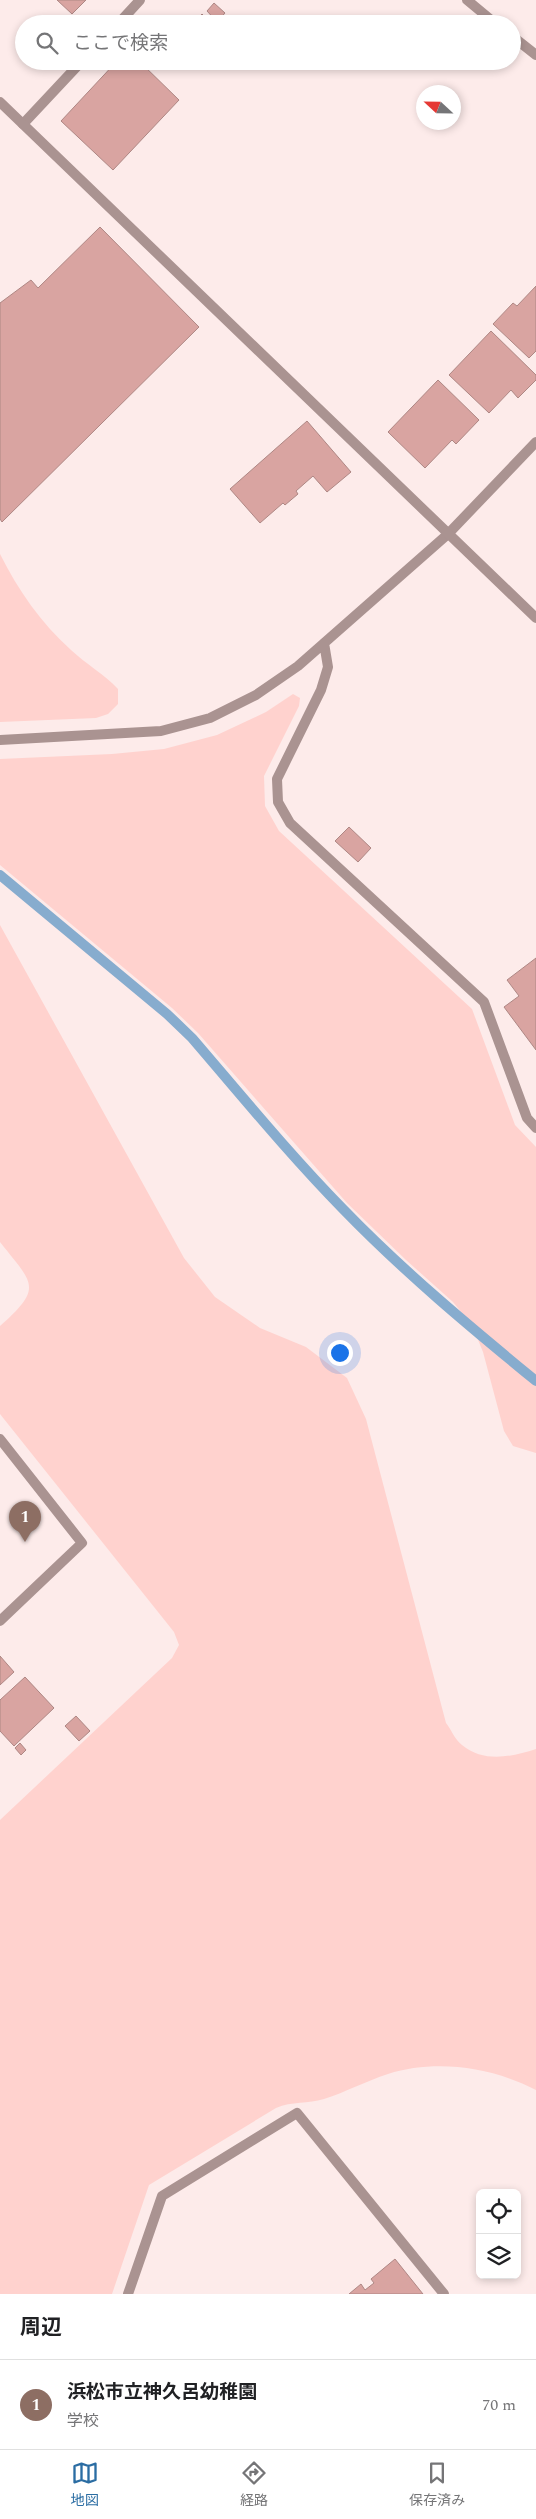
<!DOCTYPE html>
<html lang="ja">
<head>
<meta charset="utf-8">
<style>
  body { margin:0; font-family:Spectral,"Noto Sans JP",serif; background:#f6f6f6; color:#202124 }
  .controls { position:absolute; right:15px; bottom:15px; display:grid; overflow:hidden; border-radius:8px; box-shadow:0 2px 8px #0003 }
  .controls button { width:45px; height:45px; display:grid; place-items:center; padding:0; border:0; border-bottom:1px solid #e0e0e0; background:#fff; color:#202124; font:25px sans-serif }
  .compass { position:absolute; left:416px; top:85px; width:45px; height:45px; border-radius:50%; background:#fff; box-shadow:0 2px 8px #0003; rotate:292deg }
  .you { position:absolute; left:339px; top:1352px; width:18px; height:18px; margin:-12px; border:4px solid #fff; border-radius:50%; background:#1a73e8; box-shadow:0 0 0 8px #1a73e833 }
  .badge { display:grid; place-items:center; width:32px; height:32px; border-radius:50%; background:#2b6da3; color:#fff; font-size:16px; font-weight:700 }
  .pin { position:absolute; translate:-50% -41px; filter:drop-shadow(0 1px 2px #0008) }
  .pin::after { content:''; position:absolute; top:26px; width:18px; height:15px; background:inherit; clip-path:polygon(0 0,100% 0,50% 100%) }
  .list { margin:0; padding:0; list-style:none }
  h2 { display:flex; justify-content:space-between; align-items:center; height:65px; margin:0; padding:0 20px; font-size:21px }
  h2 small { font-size:16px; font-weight:400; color:#757577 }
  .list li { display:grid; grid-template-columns:32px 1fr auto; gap:15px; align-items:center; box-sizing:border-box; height:90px; padding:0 20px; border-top:1px solid #e0e0e0 }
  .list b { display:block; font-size:19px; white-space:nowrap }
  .list p { margin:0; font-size:16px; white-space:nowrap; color:#757577 }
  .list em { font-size:16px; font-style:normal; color:#757577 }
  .icon { flex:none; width:28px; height:28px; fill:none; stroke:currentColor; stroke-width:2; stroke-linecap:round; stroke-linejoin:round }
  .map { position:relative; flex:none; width:536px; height:2294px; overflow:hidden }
  .search { position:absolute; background:#fff; box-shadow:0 2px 8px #0003; left:15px; right:15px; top:15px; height:55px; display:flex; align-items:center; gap:12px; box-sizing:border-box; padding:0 18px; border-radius:28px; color:#757577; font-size:19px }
  .sheet { height:155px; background:#fff }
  nav { display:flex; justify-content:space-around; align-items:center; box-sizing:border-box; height:70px; border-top:1px solid #e0e0e0; background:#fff; font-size:14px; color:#757577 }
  nav a { display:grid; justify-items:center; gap:2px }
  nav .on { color:#2b6da3 }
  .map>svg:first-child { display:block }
  .green { fill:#ffd2ce }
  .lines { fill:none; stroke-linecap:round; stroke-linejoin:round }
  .stream { stroke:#87acce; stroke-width:10 }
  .building { fill:#d9a4a1; stroke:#ae8784 }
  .minor { stroke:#aa9391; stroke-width:10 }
  .tertiary { stroke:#aa9391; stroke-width:10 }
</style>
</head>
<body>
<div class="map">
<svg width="536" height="2294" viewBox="0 0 536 2294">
  <rect width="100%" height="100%" fill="#fdebea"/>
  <!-- green -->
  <path class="green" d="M0 554C18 590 41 623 71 650 86 664 104 674 118 689V704L108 714 96 718 0 722Z
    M293 694 300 698 299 706 264 776 265 806 279 831 472 1009 515 1125 536 1147V1453L513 1446 504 1431 483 1352 472 1325 453 1302 406 1260 347 1203 198 1033 172 1008 0 865V759L112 754 164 749 217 735 266 712Z
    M0 925 184 1258 215 1297 260 1328 306 1347 347 1378 366 1419 446 1723C451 1729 455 1740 462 1745 484 1763 511 1757 536 1749V2090C492 2067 436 2059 388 2074 366 2081 346 2092 324 2099 308 2104 292 2101 276 2108L149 2185 112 2294H0V1820L172 1658 179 1645 174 1632 0 1414V1326C44 1287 33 1284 0 1242Z"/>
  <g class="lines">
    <!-- stream -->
    <path class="stream" d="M0 875 167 1014 192 1038C241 1095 290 1155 343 1209 403 1271 469 1326 536 1381"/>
  </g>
  <!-- building -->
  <path class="building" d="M57 0H86L72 14Z
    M214 3 225 13 217 22 207 11Z
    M202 14 212 24H193Z
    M117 61H139L179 100 113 170 61 121Z
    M100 227 199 327 2 522 0 519V303L31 280 38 288Z
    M536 286V351L529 358 493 324 513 303 517 306Z
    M491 331 536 375V380L518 398 511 390 489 413 449 375Z
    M438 380 479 420 456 444 452 440 425 468 388 432Z
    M307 421 351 472 327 492 313 476 296 491 298 494 285 505 283 503 260 523 230 489Z
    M349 827 371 848 358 862 335 841Z
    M536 958V1050L504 1007 519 996 507 980Z
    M0 1656 14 1672 0 1685Z
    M25 1677 54 1708 14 1746 0 1731V1700Z
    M76 1716 90 1731 79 1741 65 1726Z
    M20 1743 26 1750 21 1755 15 1748Z
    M395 2259 423 2294H349L361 2284 365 2290 374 2283 371 2279Z"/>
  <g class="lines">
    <!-- minor -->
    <path class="minor" d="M467 0 496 24
      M118 24 140 0
      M512 36 536 55
      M23 124 82 61
      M324 643 328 667 321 690 277 779 278 802 290 823 484 1002 527 1118 536 1128
      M0 740 161 731 210 718 256 695 298 666 448 534 536 442
      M0 1439 82 1543 0 1621
      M128 2294 162 2196 297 2113 444 2294"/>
    <!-- tertiary -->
    <path class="tertiary" d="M0 102 536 618"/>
  </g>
</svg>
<div class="controls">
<button><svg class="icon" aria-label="locate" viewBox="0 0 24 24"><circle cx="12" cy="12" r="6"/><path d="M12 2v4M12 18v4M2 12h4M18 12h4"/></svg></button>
<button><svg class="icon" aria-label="layers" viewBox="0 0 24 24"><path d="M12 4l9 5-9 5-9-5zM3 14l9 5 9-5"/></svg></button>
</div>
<svg class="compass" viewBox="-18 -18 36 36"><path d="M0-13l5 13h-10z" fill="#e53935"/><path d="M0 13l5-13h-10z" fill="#757577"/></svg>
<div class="you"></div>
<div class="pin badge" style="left:25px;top:1542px;background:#8d6e63">1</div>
<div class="search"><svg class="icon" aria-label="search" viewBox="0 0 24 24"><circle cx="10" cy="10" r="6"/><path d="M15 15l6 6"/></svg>ここで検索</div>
</div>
<section class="sheet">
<h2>周辺<small></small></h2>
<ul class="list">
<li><span class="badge" style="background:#8d6e63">1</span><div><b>浜松市立神久呂幼稚園</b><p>学校</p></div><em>70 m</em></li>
</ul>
</section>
<nav>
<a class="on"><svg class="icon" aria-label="map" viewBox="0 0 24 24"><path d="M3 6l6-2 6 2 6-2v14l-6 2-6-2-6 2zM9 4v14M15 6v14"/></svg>地図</a>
<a><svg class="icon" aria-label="directions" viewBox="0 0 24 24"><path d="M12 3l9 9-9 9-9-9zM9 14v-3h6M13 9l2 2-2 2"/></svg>経路</a>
<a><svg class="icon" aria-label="saved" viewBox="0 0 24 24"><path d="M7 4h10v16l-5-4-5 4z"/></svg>保存済み</a>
</nav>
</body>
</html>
